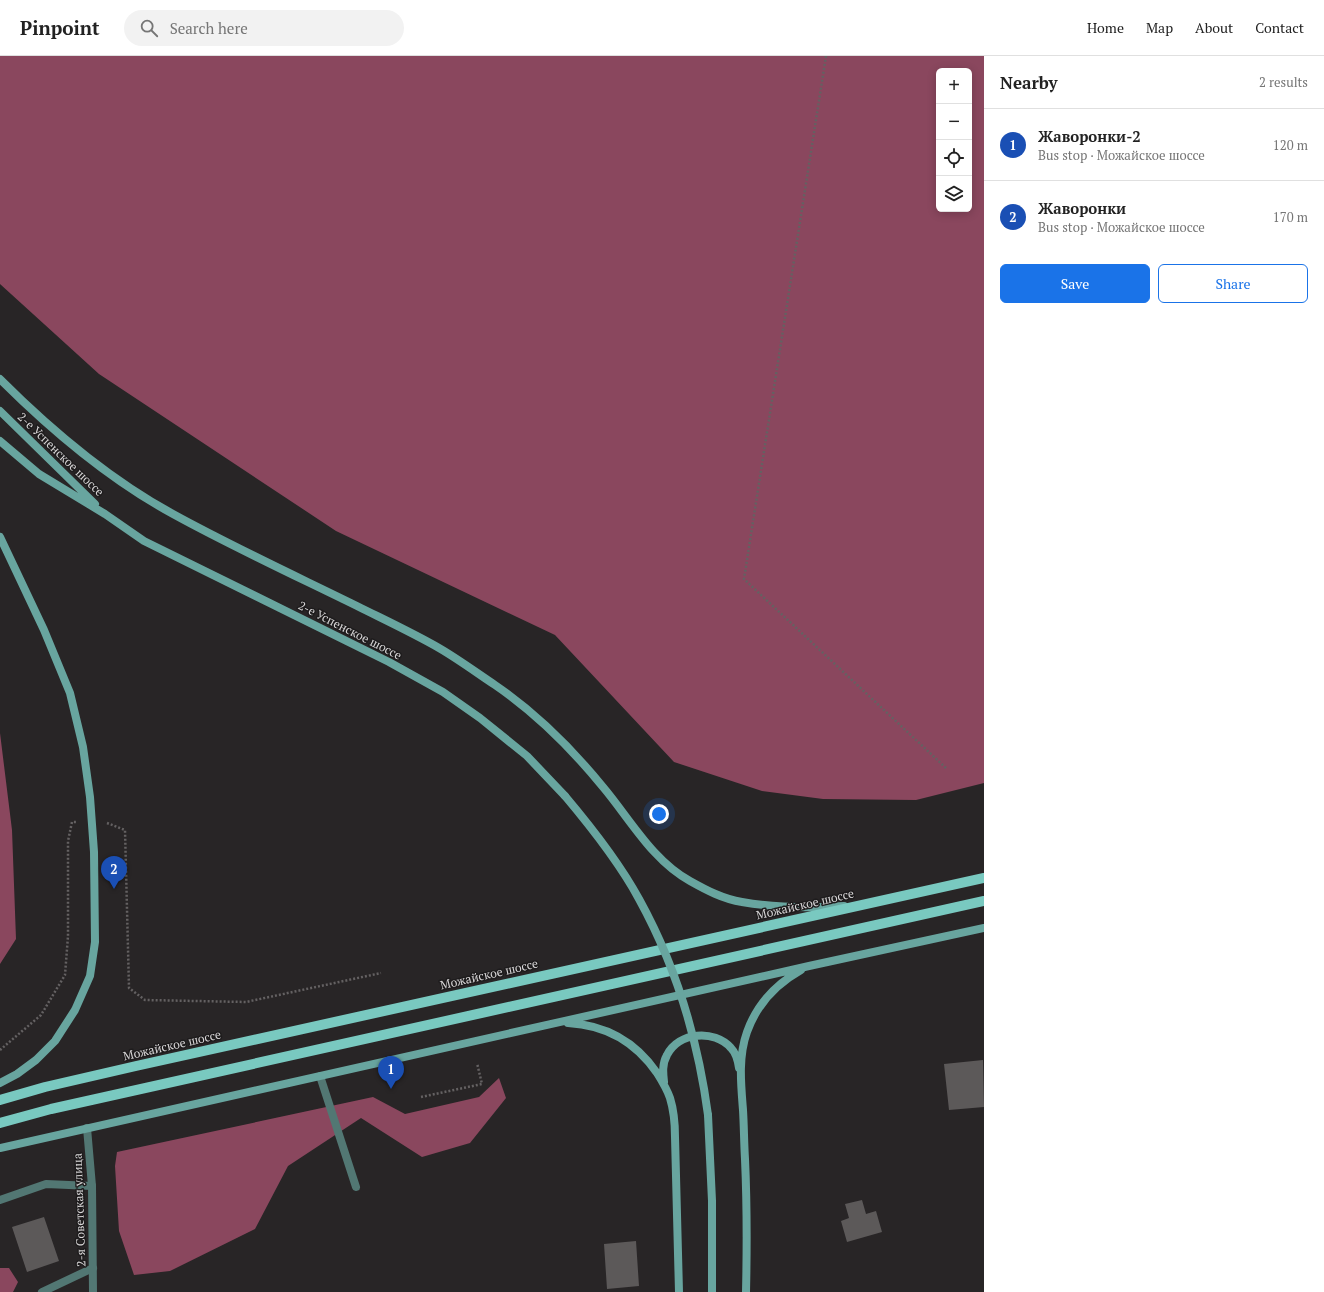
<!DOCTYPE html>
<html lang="en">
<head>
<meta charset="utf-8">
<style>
  body { margin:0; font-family:"PT Serif",serif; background:#f2f2f2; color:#222 }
  .controls { position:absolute; right:12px; top:12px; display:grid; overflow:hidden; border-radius:6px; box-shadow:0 2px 10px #0003 }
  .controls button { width:36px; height:36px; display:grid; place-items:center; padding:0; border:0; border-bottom:1px solid #e0e0e0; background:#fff; color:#222; font:20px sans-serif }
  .you { position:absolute; left:659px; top:758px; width:14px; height:14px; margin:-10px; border:3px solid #fff; border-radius:50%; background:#1a73e8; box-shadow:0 0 0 6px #1a73e833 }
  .badge { display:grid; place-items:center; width:26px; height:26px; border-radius:50%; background:#1a73e8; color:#fff; font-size:13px; font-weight:700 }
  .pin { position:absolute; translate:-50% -33px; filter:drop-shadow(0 1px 2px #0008) }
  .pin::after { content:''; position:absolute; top:21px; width:14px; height:12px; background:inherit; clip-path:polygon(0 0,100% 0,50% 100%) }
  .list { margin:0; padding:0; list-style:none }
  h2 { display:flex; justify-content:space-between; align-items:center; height:52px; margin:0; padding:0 16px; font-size:17px }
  h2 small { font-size:13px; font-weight:400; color:#767676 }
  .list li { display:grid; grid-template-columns:26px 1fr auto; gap:12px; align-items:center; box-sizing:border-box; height:72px; padding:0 16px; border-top:1px solid #e0e0e0 }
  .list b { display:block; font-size:15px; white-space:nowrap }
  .list p { margin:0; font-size:13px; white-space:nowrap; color:#767676 }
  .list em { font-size:13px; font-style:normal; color:#767676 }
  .actions { display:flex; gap:8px; padding:12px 16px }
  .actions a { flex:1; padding:9px 0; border:1px solid #1a73e8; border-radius:6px; text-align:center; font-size:14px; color:#1a73e8 }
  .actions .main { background:#1a73e8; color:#fff }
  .icon { flex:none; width:22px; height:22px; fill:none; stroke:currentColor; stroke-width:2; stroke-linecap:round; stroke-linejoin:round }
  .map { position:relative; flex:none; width:984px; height:1236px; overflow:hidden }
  header { display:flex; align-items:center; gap:24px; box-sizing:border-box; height:56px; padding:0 20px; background:#fff; border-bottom:1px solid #e0e0e0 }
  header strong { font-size:19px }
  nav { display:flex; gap:22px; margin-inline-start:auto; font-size:14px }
  .search { width:280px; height:36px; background:#f2f2f2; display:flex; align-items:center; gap:10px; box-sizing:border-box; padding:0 14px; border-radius:22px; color:#767676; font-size:15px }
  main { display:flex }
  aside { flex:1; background:#fff }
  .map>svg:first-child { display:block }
  .forest { fill:#8a475e; fill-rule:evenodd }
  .building { fill:#5c5959 }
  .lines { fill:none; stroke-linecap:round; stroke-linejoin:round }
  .path { stroke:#646162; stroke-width:2.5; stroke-dasharray:2 2; stroke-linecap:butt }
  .lane { stroke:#527773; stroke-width:8 }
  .street { stroke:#527773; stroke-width:8 }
  .secondary { stroke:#68a59f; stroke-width:8 }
  .primary { stroke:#79c9c0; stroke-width:10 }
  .secondary-bridge { stroke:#68a59f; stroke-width:8 }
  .labels { text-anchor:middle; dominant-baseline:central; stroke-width:3; stroke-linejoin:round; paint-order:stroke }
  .street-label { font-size:12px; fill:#d8d6d7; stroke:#1e1c1d }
</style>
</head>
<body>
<header>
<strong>Pinpoint</strong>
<div class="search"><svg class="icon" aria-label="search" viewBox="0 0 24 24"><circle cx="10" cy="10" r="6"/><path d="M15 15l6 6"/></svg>Search here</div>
<nav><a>Home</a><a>Map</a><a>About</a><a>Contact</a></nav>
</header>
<main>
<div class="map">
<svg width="984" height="1236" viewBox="0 0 984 1236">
  <rect width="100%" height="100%" fill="#282526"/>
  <!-- forest -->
  <path class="forest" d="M0 0H984V727L916 744 823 743 762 735 674 706 555 579 336 475 99 318 0 228ZM939 15H969V153H939Z
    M0 677 12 774 16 883 0 908Z
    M499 1022 506 1042 470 1087 422 1101 361 1062 288 1110 255 1173 170 1215 134 1219 119 1175 115 1110 117 1096 373 1041 405 1058 479 1041Z
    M0 1212H9L18 1226 13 1236H0Z"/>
  <!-- building -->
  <path class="building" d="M983 1004 984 1051 949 1054 944 1008Z
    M862 1144 866 1158 876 1155 882 1176 847 1186 841 1165 849 1162 845 1148Z
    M44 1161 59 1205 27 1216 12 1171Z
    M636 1185 639 1230 607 1233 604 1188Z"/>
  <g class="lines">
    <!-- path -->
    <path class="path" d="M826 0 744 523 946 712
      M107 767 125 774 129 932 145 944 246 946 381 917
      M0 994 41 959 65 919 68 880V785L72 766H76
      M421 1041 482 1028 477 1007"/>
    <!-- lane -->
    <path class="lane" d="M320 1020 356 1131
      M0 1144 46 1128 92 1130
      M42 1236 93 1212"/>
    <!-- street -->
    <path class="street" d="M87 1072 92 1130 93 1236"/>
    <!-- secondary -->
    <path class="secondary" d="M0 323C52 375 109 423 173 458 233 491 296 520 357 550 385 564 413 577 439 592 458 603 477 617 495 629 536 657 572 693 603 731 630 763 652 804 690 825 706 834 723 843 742 846 775 852 811 852 844 850
      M0 355 95 448
      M0 385 39 418 105 458 144 485 389 606 443 636 480 662 527 700 565 740
      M0 481 44 574 70 637 83 691 90 741 94 796 95 886 90 920 75 954 55 985 36 1004 17 1018 0 1027
      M568 967C606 969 635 985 657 1017 662 1025 667 1033 670 1042 674 1055 675 1067 675 1081L679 1236
      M664 1026C663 1017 662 1008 667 999 679 976 714 973 731 992 736 997 738 1005 739 1012
      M708 1059 712 1145V1236
      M0 1092 809 910 984 872
      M746 1236C747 1192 747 1147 745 1103 744 1087 744 1070 743 1054 741 1029 738 1001 747 976 757 948 776 928 801 914"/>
    <!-- primary -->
    <path class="primary" d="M0 1044 45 1031 136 1010 984 822
      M0 1067 51 1053 984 845"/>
    <!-- secondary-bridge -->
    <path class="secondary-bridge" d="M565 740C592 772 619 806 639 843 676 910 698 984 708 1059"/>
  </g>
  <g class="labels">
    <!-- street labels -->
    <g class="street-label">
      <text transform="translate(61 398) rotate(44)">2-е Успенское шоссе</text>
      <text transform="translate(350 574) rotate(27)">2-е Успенское шоссе</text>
      <text transform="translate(805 848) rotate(-13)">Можайское шоссе</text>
      <text transform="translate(489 918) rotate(-13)">Можайское шоссе</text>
      <text transform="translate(172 989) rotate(-13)">Можайское шоссе</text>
      <text transform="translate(79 1154) rotate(-92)">2-я Советская улица</text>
    </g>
  </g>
</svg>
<div class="controls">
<button>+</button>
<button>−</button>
<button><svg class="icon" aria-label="locate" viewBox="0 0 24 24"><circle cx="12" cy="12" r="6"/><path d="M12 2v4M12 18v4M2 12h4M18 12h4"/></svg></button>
<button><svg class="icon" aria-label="layers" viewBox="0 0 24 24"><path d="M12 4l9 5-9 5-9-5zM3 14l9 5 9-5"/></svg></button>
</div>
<div class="you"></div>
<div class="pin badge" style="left:391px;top:1033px;background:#1a4fb4">1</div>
<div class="pin badge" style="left:114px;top:833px;background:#1a4fb4">2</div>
</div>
<aside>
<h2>Nearby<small>2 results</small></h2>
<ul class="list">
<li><span class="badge" style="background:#1a4fb4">1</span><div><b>Жаворонки-2</b><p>Bus stop · Можайское шоссе</p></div><em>120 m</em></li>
<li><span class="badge" style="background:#1a4fb4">2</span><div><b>Жаворонки</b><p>Bus stop · Можайское шоссе</p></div><em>170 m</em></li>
</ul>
<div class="actions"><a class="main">Save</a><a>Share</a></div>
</aside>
</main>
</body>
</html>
